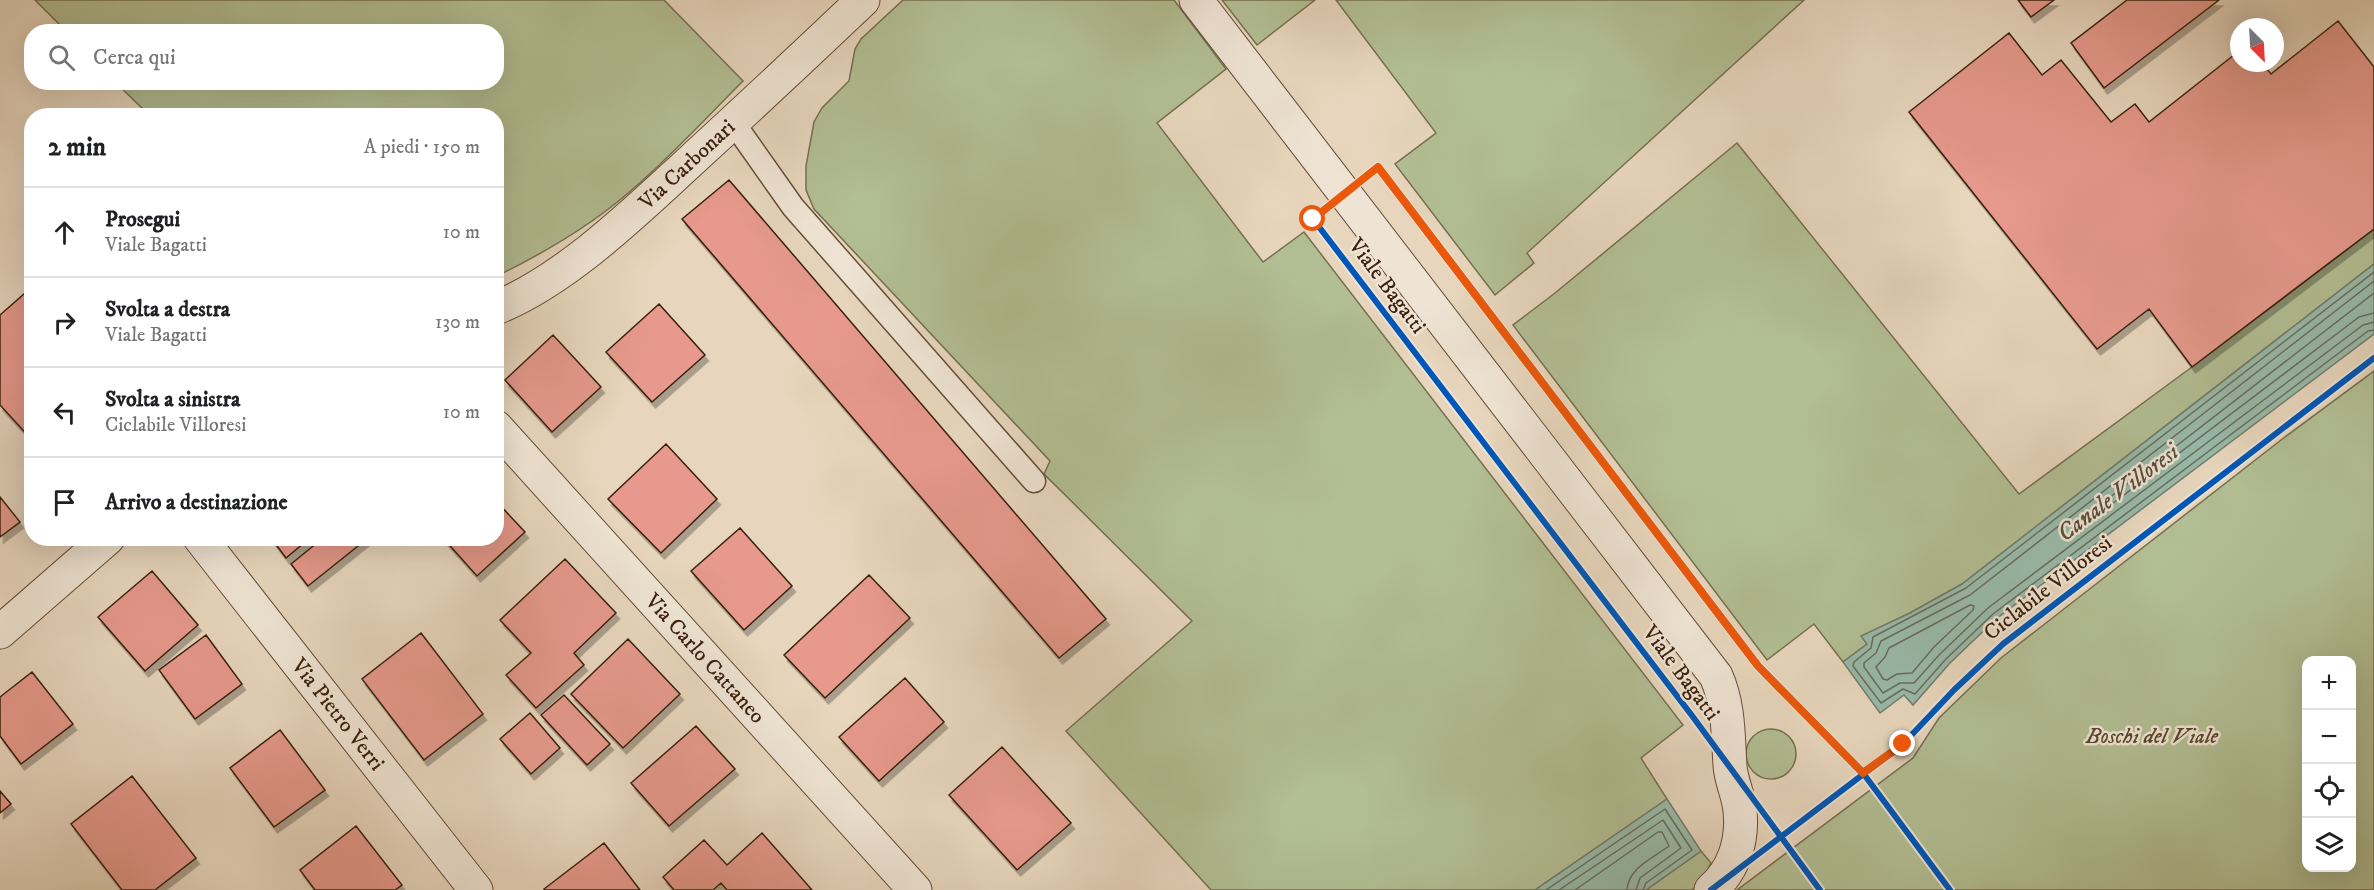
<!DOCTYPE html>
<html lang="it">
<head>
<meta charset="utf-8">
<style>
  body { margin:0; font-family:"IM FELL DW Pica",serif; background:#f2f2f2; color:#202124 }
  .controls { position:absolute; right:18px; bottom:18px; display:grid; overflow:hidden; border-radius:12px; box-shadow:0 6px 24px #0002 }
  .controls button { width:54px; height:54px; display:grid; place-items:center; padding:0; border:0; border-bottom:2px solid #e0e0e0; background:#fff; color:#202124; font:30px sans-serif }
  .compass { position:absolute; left:2230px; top:18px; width:54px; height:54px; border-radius:50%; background:#fff; box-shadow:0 6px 24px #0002; rotate:156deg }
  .stop { position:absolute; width:18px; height:18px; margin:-14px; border:4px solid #ea580c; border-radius:50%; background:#fff }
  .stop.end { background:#ea580c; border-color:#fff; box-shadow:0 2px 6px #0008 }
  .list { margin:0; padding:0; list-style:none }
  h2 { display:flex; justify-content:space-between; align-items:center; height:78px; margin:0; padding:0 24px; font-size:26px }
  h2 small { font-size:20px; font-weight:400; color:#757577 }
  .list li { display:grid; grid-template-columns:39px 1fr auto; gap:18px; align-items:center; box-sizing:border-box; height:90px; padding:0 24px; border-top:2px solid #e0e0e0 }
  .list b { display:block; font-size:22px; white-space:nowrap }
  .list p { margin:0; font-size:20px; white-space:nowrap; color:#757577 }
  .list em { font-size:20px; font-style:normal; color:#757577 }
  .icon { flex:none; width:33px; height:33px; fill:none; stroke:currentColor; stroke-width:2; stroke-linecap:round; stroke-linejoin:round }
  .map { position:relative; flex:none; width:2374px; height:890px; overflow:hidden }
  .search { position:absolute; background:#fff; box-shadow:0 6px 24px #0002; left:24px; top:24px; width:480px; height:66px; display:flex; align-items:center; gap:15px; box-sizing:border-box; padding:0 21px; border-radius:24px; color:#757577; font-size:22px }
  .panel { position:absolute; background:#fff; box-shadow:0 6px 24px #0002; left:24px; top:108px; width:480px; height:438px; border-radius:24px }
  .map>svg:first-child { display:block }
  .green { fill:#b2be93; stroke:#766f50; stroke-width:1.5; fill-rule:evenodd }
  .water { fill:#98baaa; stroke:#727c6b; stroke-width:1.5 }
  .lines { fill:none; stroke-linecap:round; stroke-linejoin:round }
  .shore { stroke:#686d5c; stroke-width:1.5 }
  .building { fill:#e6998c; stroke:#39200d; stroke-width:1.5; filter:url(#shadow) }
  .service-casing { stroke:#644e39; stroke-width:25 }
  .minor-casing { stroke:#644e39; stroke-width:35 }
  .service { stroke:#efe4d4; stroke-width:22 }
  .minor { stroke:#efe4d4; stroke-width:33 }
  .cycleway-casing { stroke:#efe4d4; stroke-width:10 }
  .cycleway { stroke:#0057b8; stroke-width:6 }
  .route { stroke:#ea580c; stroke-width:8 }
  .labels { text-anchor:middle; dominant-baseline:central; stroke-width:5; stroke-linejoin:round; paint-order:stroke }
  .street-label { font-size:22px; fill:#39200d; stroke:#efe4d4 }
  .park-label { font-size:22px; font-style:italic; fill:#57482e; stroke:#efe4d4 }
  .water-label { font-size:24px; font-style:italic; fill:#564e3c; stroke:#efe4d4 }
</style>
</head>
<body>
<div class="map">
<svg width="2374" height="890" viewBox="0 0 2374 890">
  <defs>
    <filter id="shadow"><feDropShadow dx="3.5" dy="6" stdDeviation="0" flood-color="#0004"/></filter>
  </defs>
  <rect width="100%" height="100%" fill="#e7d6bd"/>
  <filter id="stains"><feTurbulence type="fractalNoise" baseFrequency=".00333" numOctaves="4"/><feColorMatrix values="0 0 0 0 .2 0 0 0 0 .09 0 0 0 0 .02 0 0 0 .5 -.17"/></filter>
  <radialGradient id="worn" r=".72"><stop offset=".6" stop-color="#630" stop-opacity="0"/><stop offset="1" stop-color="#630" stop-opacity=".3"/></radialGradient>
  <!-- green -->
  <path class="green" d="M35 0H664L743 81C707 117 673 154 635 187 594 224 546 252 497 276L496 116 137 115 143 109 116 83 496 82V32L66 31Z
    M903 0H1174L1226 69 1157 123 1263 262 1304 232 1683 725 1641 758 1667 799 1535 890H1211L1066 731 1192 621 1044 474 1050 461 814 209 806 190V166L814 122 822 108 849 81 855 49 861 39Z
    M1222 0H1315L1257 45Z
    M1336 0H1804L1527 253 1534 263 1495 295 1395 164 1436 133Z
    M1737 143 2019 494 2192 367 2374 229V264L1962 584 1910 613 1862 636 1867 644 1843 662 1814 624 1767 660 1513 325 1555 293Z
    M2374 371V890H1737L1913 758 1939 718 2001 658 2281 440ZM2306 660H2352V868H2306Z
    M1746 754a25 25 0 1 1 50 0a25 25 0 1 1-50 0Z
    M1701 851 1711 863 1702 880 1692 890H1646Z"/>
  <!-- water -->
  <path class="water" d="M2374 264V334L1996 619 1950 663 1913 705 1904 695 1880 713 1843 662 1867 644 1861 636 1910 613 1962 584Z
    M1667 799 1701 851 1646 890H1535Z"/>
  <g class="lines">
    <!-- shore -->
    <path class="shore" d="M2374 272 1966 588 1873 637 1871 648 1854 662 1853 666 1881 703 1903 689 1915 694 1946 659 1993 614 2368 331 2374 330
      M2374 281 1970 595 1881 641 1876 653 1864 663V667L1883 693 1900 683H1914L1940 654 1988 608 2363 325 2374 322
      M2374 293 2100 505V509L2104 510 2359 317 2374 313
      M1970 605 1974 606 1973 610 1934 647 1912 673 1897 674 1887 680 1883 679 1876 667 1885 657 1889 648Z
      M1546 890 1665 809 1692 850 1646 883 1643 890
      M1559 890 1663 820 1681 848 1640 878 1636 890
      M1575 890 1658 832H1662L1669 846C1653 858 1628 868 1627 890"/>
  </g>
  <!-- building -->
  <path class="building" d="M2018 0H2054L2031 17Z
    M2127 0H2219L2104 88 2071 43Z
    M2338 21 2374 67V229L2192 367 2149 309 2097 349 1909 112 2009 33 2042 75 2061 60 2111 122 2135 104 2149 122 2239 51V63H2262L2271 74Z
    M729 180 1106 619 1059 658 682 219Z
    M32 287V440L0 405V315Z
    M659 304 705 355 652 402 606 352Z
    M553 335 601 387 552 432 505 380Z
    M666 444 717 499 661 553 608 499Z
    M0 497 20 522 0 537Z
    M496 501 525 532 477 576 443 538H496Z
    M740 528 792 586 744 630 691 571Z
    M271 538H310L286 558Z
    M323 538H368L308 586 291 564Z
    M565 559 616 613 574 653 584 665 536 708 506 675 531 653 500 620Z
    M152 571 198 625 145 671 98 617Z
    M869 575 910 618 825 698 784 655Z
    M421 633 483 714 424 760 362 679Z
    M206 635 242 684 195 719 159 670Z
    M628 639 680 694 623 748 571 694Z
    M32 672 73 724 21 764 0 736V697Z
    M905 678 944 722 879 781 839 737Z
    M564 695 610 744 587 765 541 715Z
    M530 713 560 748 531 774 500 739Z
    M696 726 735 769 669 826 631 783Z
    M280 730 325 790 274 827 230 768Z
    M1002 747 1071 823 1017 870 949 795Z
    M132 776 196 858 155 890H122L71 824Z
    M0 791 11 804 0 813Z
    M356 826 402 885 395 890H315L300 870Z
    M762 833 812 890H727L721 883 713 890H674L663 877 704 840 727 865Z
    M604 843 640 890H544V889Z"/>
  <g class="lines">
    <!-- service casing -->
    <g class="service-casing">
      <path id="service" d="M733 122 793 207 1034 481"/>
    </g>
    <!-- minor casing -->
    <g class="minor-casing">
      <g id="minor">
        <path d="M1196 0 1716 676C1729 705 1728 735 1730 766 1731 781 1739 796 1740 811 1743 841 1734 870 1711 890"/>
        <path id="s1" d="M496 308C563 281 630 217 682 169 743 113 803 57 863 0"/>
        <path id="s2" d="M496 427 915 890"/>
        <path id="s3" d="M200 538 476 890"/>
        <path d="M0 632 108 538"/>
      </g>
    </g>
    <!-- service -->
    <use href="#service" class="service"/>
    <!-- minor -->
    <use href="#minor" class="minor"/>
    <!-- cycleway casing -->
    <g class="cycleway-casing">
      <path id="cycleway" d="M1711 890 1903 744 1954 690 2003 644 2374 358
        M1820 890 1693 717 1313 219 1378 167 1758 666 1863 773 1950 890"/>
    </g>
    <!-- cycleway -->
    <use href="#cycleway" class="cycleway"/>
  </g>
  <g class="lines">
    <!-- route -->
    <path class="route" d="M1313 219 1378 167 1758 666 1863 773 1903 744"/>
  </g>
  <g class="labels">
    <!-- street labels -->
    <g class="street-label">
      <text stroke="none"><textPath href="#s1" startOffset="240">Via Carbonari</textPath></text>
      <text transform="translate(1387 286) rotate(53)">Viale Bagatti</text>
      <text transform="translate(2048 588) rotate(-38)">Ciclabile Villoresi</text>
      <text stroke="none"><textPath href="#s2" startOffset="312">Via Carlo Cattaneo</textPath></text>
      <text transform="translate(1681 673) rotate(53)">Viale Bagatti</text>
      <text stroke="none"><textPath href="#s3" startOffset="224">Via Pietro Verri</textPath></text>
    </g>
    <!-- park labels -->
    <g class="park-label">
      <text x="2152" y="736">Boschi del Viale</text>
    </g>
    <!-- water labels -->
    <g class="water-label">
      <text transform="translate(2118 493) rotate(-37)">Canale Villoresi</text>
    </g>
  </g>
  <rect width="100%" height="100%" filter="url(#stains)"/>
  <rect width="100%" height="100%" fill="url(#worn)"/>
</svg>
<div class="controls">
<button>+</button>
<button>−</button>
<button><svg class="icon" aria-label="locate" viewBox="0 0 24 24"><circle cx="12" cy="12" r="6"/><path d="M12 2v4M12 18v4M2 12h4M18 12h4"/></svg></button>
<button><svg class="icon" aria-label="layers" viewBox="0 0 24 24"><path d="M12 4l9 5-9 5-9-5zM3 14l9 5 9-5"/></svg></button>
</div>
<svg class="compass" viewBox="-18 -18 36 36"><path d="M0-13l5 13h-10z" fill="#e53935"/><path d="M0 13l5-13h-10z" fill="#757577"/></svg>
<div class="stop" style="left:1313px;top:219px"></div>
<div class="stop end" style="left:1903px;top:744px"></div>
<div class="search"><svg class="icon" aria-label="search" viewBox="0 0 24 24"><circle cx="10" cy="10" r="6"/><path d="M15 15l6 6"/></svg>Cerca qui</div>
<section class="panel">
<h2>2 min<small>A piedi · 150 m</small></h2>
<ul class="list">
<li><svg class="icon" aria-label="ahead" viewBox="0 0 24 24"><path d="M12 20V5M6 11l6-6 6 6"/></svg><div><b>Prosegui</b><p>Viale Bagatti</p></div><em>10 m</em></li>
<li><svg class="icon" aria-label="right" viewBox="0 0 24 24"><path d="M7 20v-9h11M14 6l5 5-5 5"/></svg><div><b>Svolta a destra</b><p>Viale Bagatti</p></div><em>130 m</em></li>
<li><svg class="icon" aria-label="left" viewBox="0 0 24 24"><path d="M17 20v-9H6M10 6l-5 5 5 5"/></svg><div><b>Svolta a sinistra</b><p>Ciclabile Villoresi</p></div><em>10 m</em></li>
<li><svg class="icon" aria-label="arrive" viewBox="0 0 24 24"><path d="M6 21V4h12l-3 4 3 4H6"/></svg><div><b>Arrivo a destinazione</b></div></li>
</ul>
</section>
</div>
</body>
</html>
